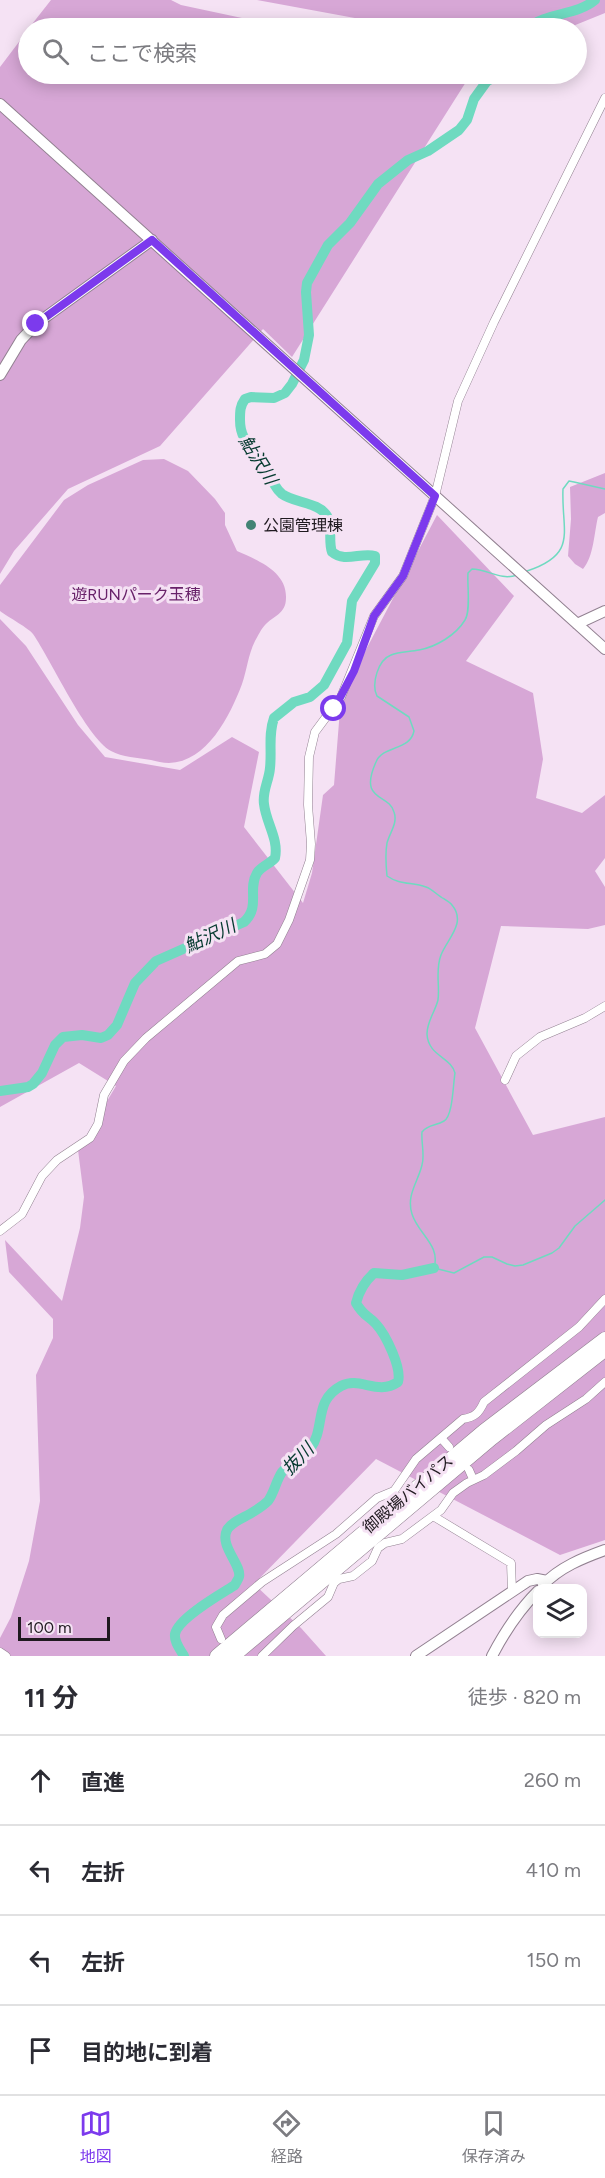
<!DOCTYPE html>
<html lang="ja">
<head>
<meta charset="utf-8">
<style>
  body { margin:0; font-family:Figtree,"Noto Sans JP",sans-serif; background:#f7f7f7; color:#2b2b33 }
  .controls { position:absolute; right:18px; bottom:18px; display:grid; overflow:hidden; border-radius:12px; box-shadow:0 3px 15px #0003 }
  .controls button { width:54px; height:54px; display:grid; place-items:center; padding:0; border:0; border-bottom:2px solid #e1e1e2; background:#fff; color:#2b2b33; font:30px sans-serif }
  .scale { position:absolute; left:18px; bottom:15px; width:92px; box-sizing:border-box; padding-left:6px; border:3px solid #1f191f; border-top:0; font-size:16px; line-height:21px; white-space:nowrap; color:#1f191f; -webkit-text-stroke:4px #f5e2f4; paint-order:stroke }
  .stop { position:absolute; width:18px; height:18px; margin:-14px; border:4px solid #7c3aed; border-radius:50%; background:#fff }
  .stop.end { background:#7c3aed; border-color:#fff; box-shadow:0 2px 6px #0008 }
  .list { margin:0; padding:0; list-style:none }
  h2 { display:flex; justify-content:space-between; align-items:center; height:78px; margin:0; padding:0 24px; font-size:26px }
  h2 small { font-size:20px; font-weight:400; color:#7c7c81 }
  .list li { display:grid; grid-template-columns:39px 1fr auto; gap:18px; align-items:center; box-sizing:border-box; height:90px; padding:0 24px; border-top:2px solid #e1e1e2 }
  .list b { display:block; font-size:22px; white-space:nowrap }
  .list em { font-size:20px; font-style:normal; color:#7c7c81 }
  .icon { flex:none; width:33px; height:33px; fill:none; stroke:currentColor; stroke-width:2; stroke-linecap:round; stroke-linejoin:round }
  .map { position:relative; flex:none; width:605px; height:1656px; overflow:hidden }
  .search { position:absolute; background:#fff; box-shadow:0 3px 15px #0003; left:18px; right:18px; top:18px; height:66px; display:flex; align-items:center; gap:15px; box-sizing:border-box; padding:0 21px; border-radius:33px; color:#7c7c81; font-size:22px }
  .sheet { height:438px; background:#fff }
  nav { display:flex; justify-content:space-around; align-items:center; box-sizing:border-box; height:84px; border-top:2px solid #e1e1e2; background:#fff; font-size:16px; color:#7c7c81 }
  nav a { display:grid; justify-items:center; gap:3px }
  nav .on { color:#7c3aed }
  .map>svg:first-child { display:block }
  .green { fill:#d7a7d6 }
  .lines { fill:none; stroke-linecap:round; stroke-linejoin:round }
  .stream { stroke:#6fdac0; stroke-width:1.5 }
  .river { stroke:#6fdac0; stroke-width:10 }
  .street-casing { stroke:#928191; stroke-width:9 }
  .secondary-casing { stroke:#928191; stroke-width:12 }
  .highway-casing { stroke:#928191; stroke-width:15 }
  .street { stroke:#fff; stroke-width:8 }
  .secondary { stroke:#fff; stroke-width:10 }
  .highway { stroke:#fff; stroke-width:14 }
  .route { stroke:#7c3aed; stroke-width:8 }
  .poi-dot { fill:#428374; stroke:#f5e2f4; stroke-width:2 }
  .labels { text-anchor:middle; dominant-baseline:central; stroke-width:6; stroke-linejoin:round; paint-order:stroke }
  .poi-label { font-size:16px; fill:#1f191f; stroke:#f5e2f4; text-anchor:start }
  .park-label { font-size:16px; fill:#682169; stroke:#f5e2f4 }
  .street-label { font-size:16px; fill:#1f191f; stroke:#f5e2f4 }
  .water-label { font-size:18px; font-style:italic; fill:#063a30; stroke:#f5e2f4 }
</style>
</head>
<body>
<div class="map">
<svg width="605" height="1656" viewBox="0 0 605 1656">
  <rect width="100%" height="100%" fill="#f5e2f4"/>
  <!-- green -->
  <path class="green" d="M51 0H171L181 5 288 28H29Z
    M257 0H605V13L568 28H409Z
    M28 30V74H471L292 357 263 329 160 446 68 489 14 551 0 574V67Z
    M164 459 188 471 215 499 225 513V525L237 551C257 560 287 571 286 598 286 614 273 616 265 625 261 629 258 636 255 641 248 655 247 670 242 684 230 716 207 762 169 763 163 763 156 761 151 760 138 758 122 757 111 751 86 737 51 660 33 634 30 629 8 617 0 611V585L64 500 88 485 143 460Z
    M605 473V513L598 517C594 533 594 556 583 569L575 564 568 556 571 519 570 487Z
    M437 515 514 596 466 661 533 693 543 759 536 798 582 813 605 795V858L595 871 605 887V925L588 929 501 926 475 1028 533 1135 605 1117V1540L560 1555 376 1459 254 1584 301 1628 326 1656H0V1638L11 1617 29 1561 40 1501 36 1375 53 1338V1319L9 1272 5 1240 62 1301 80 1228 84 1197 78 1150 116 1086 79 1063 0 1107V619L26 646 78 725 105 757 180 770 232 737 259 752 244 827 303 903 312 873 323 795 334 785 341 697Z"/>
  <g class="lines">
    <!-- stream -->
    <path class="stream" d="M527 571C579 554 561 531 563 489L569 481 574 482 605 489
      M517 575C500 581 488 569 472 569L468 573C467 585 471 611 465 620 456 635 436 647 419 650 410 652 399 651 391 655 378 660 371 684 377 696L409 717 414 731C410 751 383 745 376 762 358 802 389 793 394 812 398 823 390 832 387 843 385 854 386 866 387 876 400 885 412 882 426 887 432 889 436 894 441 897 444 899 450 902 452 905 467 923 447 939 441 955 435 970 440 985 438 1000 435 1012 427 1021 427 1034 428 1056 451 1057 455 1073 453 1084 453 1116 444 1121 436 1126 428 1124 422 1132 421 1142 425 1155 422 1165 418 1182 406 1195 412 1214 418 1234 441 1245 434 1268L454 1273 484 1257H492L507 1264 515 1266 523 1265 552 1253 559 1248 575 1226 605 1200"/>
    <!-- river -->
    <path class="river" d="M528 28C547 12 576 16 595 0
      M0 1091 28 1087 33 1084 42 1073 55 1045 63 1037 82 1035 101 1038 108 1035 117 1025 135 983 156 961 244 922C261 906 247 890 257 873 261 866 270 864 275 858 279 839 266 823 264 804 262 791 269 781 270 768 272 750 268 735 274 718L294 702 310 697 324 685 347 643 352 601 375 563V556C361 552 345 563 332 552 328 541 333 527 327 516 319 502 294 503 282 494 272 486 270 472 264 462 253 446 240 442 240 420 240 411 240 406 245 399L251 397 274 398 285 393 292 384 304 360 309 335 306 292 307 283 328 245 350 223 378 184 408 160 428 151 459 130 467 120 474 99 487 81 502 74
      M184 1656C180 1649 174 1642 175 1634 178 1618 221 1594 235 1585 235 1584 239 1578 239 1577 242 1565 219 1546 227 1530 232 1521 246 1517 253 1512 258 1509 264 1505 268 1501 274 1493 276 1481 282 1472 289 1463 302 1459 310 1449 326 1428 313 1401 341 1386 360 1376 377 1396 398 1382 402 1368 386 1335 376 1324 368 1315 364 1317 356 1303 359 1291 364 1282 374 1273L402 1275 434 1268"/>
    <!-- street casing -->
    <g class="street-casing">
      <path id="street" d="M505 1080 516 1056 540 1037 585 1018 605 1006
        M0 1231 22 1214 42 1176 57 1160 90 1138 98 1124 104 1095 124 1061 146 1038 238 961 265 954 277 944 289 920 310 860 311 844 308 805 309 757 315 732 341 697 374 616 403 576 435 496 458 401 494 322 605 98
        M441 1438 449 1447
        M469 1470 473 1479
        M433 1516 511 1563 512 1591
        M221 1639 216 1627 223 1615 262 1582 336 1534 377 1498 394 1491 416 1459 463 1419C475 1417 479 1413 484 1402L579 1327 605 1299
        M0 1652 6 1656
        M262 1656 293 1626 328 1597 334 1583 339 1579 353 1576 372 1561 378 1548 385 1543 402 1539 441 1510 453 1493 467 1483 484 1475 516 1451 546 1425 586 1399 605 1382"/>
    </g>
    <!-- secondary casing -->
    <g class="secondary-casing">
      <path id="secondary" d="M0 104 605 649
        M0 375 21 340 36 324 152 240
        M577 624 605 611
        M543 1585C560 1567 583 1558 605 1550
        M416 1656 528 1581 537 1579 547 1581
        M492 1656C505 1631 518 1611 538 1591"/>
    </g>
    <!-- highway casing -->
    <g class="highway-casing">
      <path id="highway" d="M217 1656 484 1431 605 1339
        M233 1656 492 1438 602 1352"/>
    </g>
    <!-- street -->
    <use href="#street" class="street"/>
    <!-- secondary -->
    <use href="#secondary" class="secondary"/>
    <!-- highway -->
    <use href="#highway" class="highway"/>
  </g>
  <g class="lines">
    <!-- route -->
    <path class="route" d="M36 324 152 240 435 496 403 576 374 616 354 671 334 709"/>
  </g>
  <!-- markers -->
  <circle class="poi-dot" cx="251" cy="525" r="6"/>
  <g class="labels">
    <!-- poi labels -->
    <g class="poi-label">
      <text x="263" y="525">公園管理棟</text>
    </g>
    <!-- park labels -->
    <g class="park-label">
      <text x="136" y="594">遊RUNパーク玉穂</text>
    </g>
    <!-- street labels -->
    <g class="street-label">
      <text transform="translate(408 1494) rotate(-40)">御殿場バイパス</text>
    </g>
    <!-- water labels -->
    <g class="water-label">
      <text transform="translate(258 460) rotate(58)">鮎沢川</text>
      <text transform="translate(210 936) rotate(-25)">鮎沢川</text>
      <text transform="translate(298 1459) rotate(-46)">抜川</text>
    </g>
  </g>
</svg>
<div class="controls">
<button><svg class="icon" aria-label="layers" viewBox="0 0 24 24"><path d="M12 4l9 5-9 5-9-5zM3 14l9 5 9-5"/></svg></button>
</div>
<div class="scale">100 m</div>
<div class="stop" style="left:334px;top:709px"></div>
<div class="stop end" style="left:36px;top:324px"></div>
<div class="search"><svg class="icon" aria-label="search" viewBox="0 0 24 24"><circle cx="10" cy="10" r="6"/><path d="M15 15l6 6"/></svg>ここで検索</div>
</div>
<section class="sheet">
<h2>11 分<small>徒歩 · 820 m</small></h2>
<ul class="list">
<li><svg class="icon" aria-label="ahead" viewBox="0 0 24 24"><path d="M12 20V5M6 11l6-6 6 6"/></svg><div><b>直進</b></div><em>260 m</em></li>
<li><svg class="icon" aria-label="left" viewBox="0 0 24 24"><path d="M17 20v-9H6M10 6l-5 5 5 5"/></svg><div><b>左折</b></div><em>410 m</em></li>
<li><svg class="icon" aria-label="left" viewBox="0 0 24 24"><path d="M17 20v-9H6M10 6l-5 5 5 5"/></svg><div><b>左折</b></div><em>150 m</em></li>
<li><svg class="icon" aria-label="arrive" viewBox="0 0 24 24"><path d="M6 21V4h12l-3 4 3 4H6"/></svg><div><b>目的地に到着</b></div></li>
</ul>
</section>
<nav>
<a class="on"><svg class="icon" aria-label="map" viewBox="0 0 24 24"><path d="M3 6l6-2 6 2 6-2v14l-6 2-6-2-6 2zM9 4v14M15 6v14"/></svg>地図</a>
<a><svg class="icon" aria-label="directions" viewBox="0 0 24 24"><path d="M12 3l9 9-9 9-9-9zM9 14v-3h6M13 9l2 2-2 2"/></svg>経路</a>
<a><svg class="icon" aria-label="saved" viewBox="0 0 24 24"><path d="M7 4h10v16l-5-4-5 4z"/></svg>保存済み</a>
</nav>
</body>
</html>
